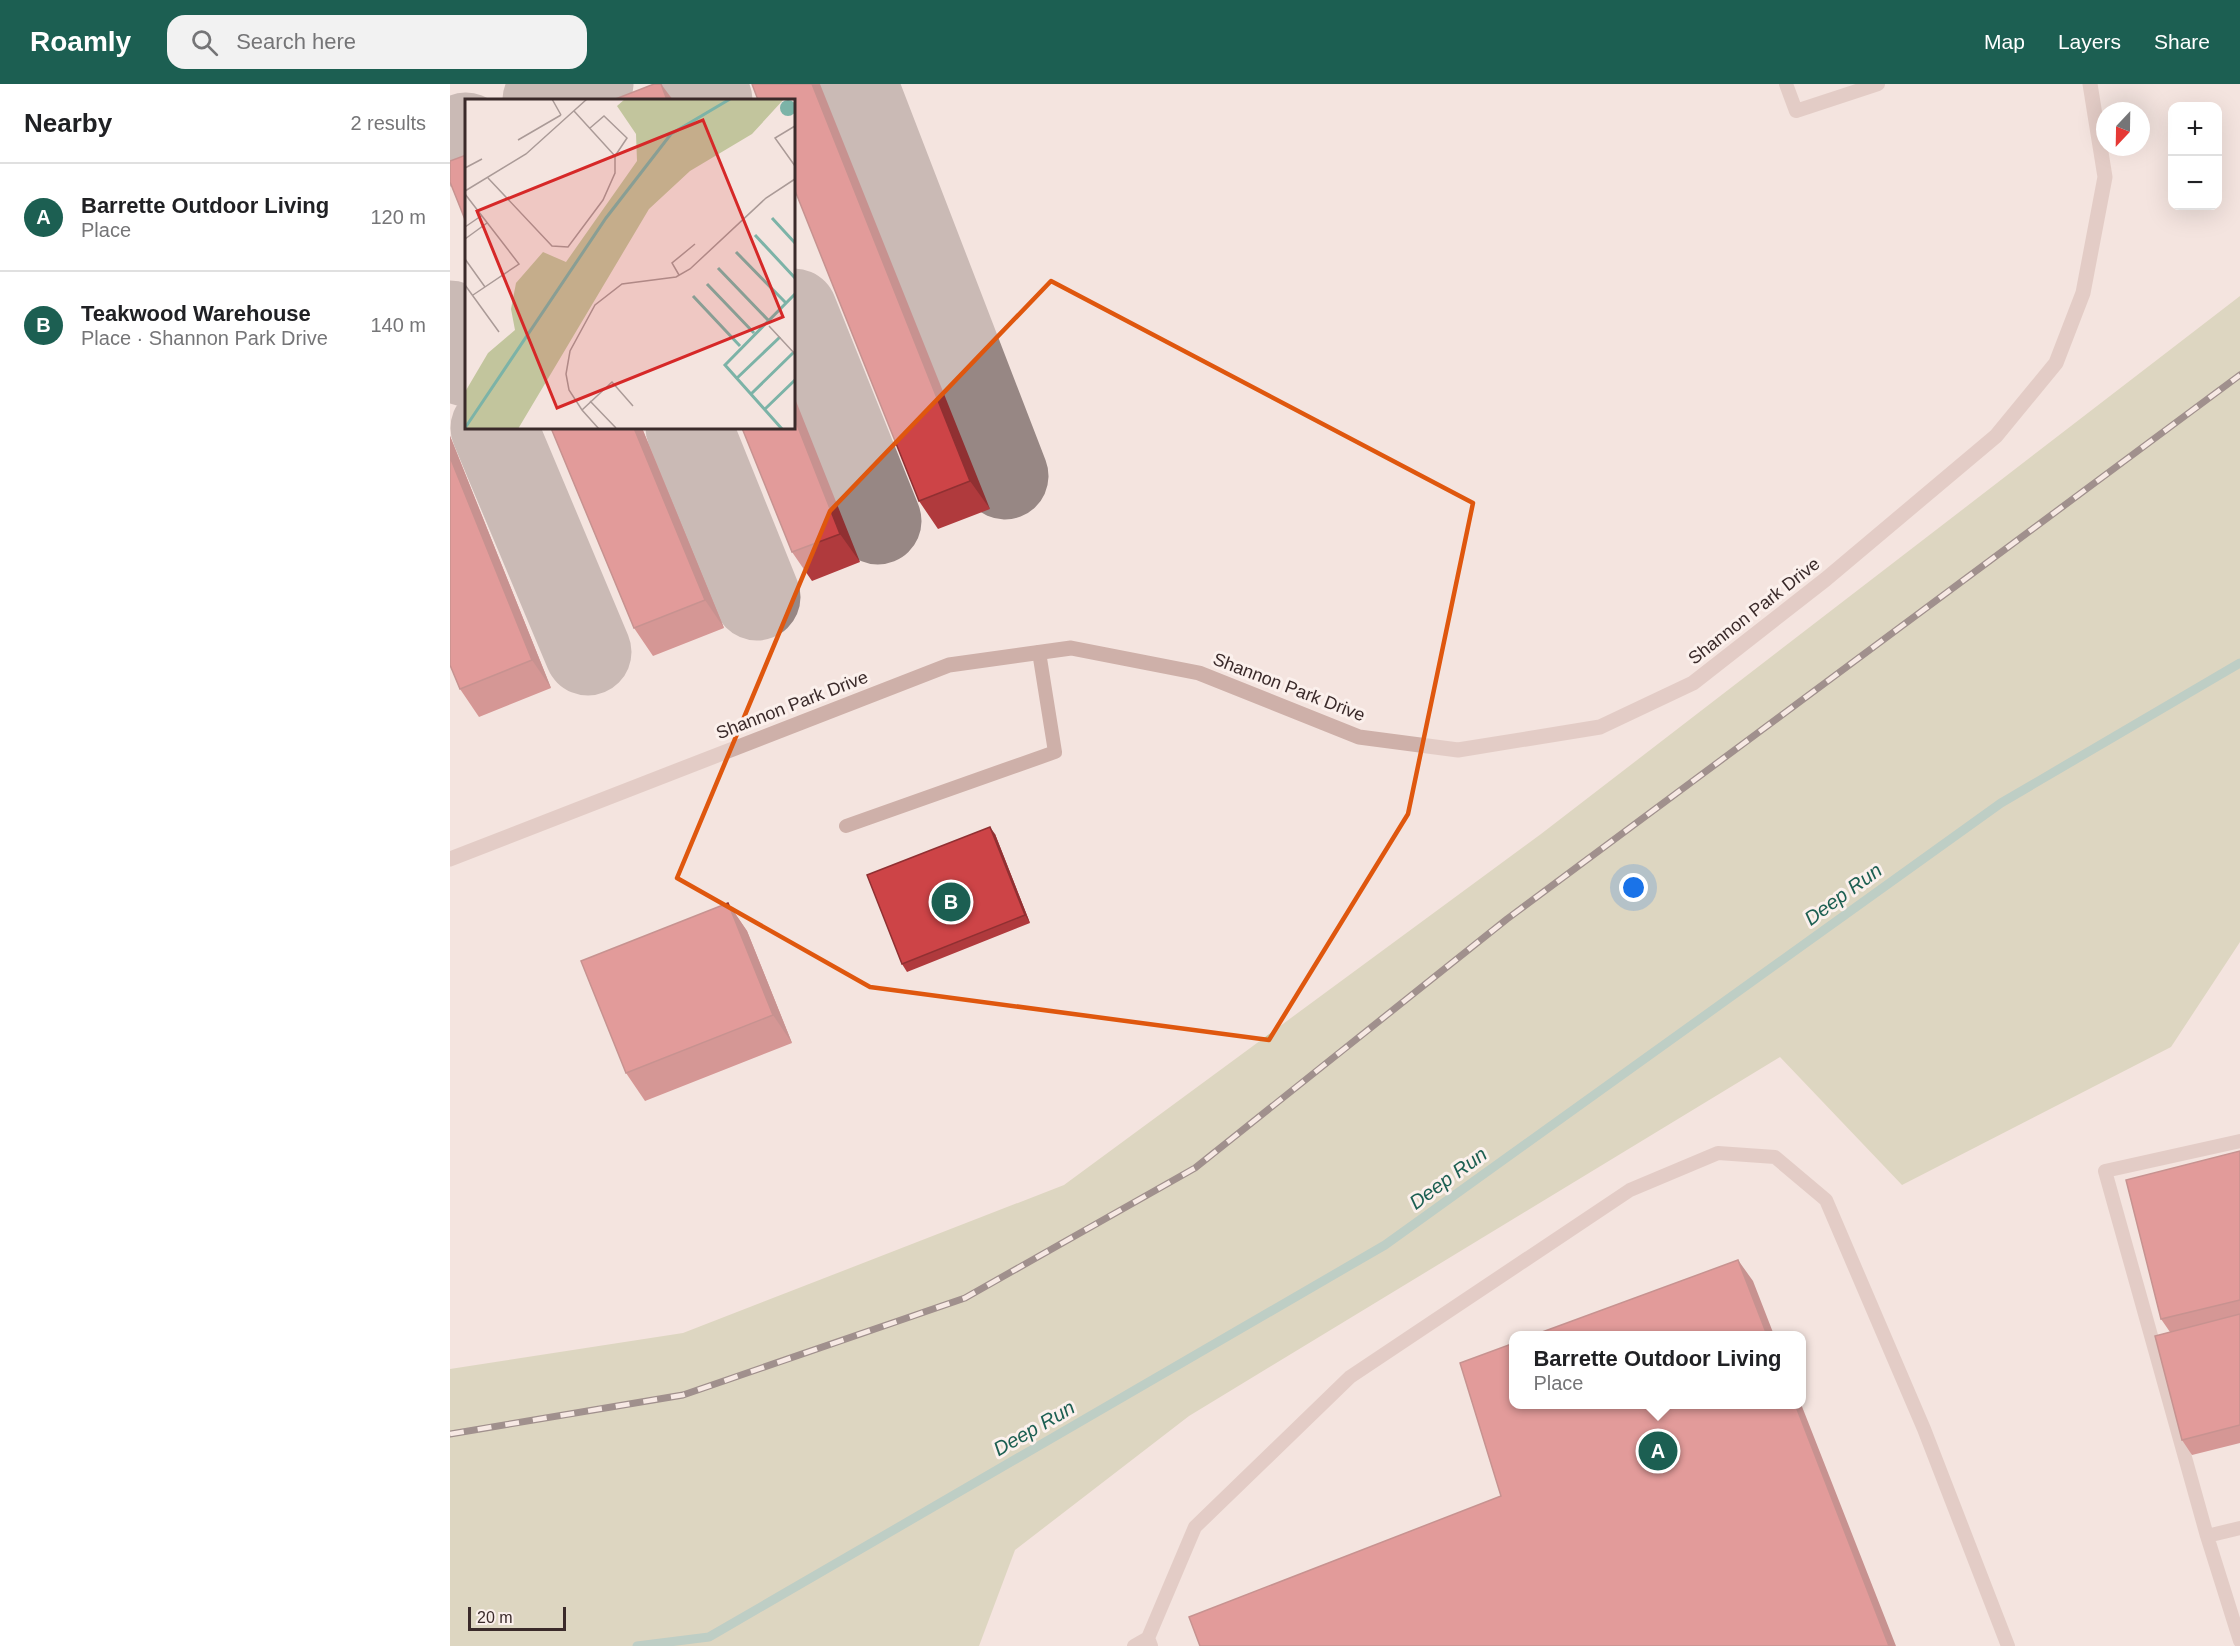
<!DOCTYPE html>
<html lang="en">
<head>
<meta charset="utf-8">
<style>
  body { margin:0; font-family:Arial,sans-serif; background:#f2f2f2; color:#202124 }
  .controls { position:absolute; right:18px; top:18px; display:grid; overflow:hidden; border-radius:12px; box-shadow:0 6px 24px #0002 }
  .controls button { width:54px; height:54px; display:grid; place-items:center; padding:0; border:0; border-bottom:2px solid #e0e0e0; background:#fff; color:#202124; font:30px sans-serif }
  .compass { position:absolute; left:1646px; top:18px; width:54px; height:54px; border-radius:50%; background:#fff; box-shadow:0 6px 24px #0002; rotate:202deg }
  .scale { position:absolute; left:18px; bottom:15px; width:98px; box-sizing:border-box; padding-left:6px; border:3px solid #3a2a2a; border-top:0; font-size:16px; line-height:21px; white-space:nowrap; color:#3a2a2a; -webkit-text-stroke:4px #fbf0ec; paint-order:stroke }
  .you { position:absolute; left:1184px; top:804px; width:21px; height:21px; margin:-15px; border:4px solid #fff; border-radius:50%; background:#1a73e8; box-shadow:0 0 0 9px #1a73e833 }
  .badge { display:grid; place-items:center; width:39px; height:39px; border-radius:50%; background:#1c5f52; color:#fff; font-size:20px; font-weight:700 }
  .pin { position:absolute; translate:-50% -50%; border:3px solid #fff; box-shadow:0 2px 6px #0006 }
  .popup { position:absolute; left:1059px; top:1247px; width:297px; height:78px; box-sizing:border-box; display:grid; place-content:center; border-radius:12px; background:#fff; filter:drop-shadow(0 2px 4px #0005); font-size:20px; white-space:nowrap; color:#757577 }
  .popup b { font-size:22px; color:#202124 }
  .popup::after { content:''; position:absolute; left:50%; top:100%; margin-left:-12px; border:12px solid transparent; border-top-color:#fff }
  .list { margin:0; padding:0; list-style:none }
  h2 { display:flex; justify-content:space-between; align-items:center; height:78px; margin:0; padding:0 24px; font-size:26px }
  h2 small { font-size:20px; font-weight:400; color:#757577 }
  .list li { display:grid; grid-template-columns:39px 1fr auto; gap:18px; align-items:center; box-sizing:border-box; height:108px; padding:0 24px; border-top:2px solid #e0e0e0 }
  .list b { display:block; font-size:22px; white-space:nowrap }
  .list p { margin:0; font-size:20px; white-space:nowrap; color:#757577 }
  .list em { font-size:20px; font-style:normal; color:#757577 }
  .icon { flex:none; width:33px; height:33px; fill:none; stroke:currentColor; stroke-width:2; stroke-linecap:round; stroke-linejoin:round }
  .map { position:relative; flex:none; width:1790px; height:1562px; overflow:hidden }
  header { display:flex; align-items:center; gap:36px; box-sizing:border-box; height:84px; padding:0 30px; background:#1c5f52; color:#fff }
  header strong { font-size:28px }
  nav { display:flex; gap:33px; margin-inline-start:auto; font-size:21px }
  .search { width:420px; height:54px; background:#f2f2f2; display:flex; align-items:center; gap:15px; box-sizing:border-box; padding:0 21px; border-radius:18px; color:#757577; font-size:22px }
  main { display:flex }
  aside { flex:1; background:#fff }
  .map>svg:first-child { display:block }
  .green { fill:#c2c59d }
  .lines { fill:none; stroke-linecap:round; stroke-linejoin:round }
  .stream { stroke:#7cb3a7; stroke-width:9 }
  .taxiway { stroke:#978784; stroke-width:87 }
  .service { stroke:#ceb0a9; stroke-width:14 }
  .minor { stroke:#ceb0a9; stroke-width:15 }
  .rail-casing { stroke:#3a2a2a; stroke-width:7 }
  .rail { stroke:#fbf0ec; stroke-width:4.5; stroke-dasharray:14; stroke-linecap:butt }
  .wall { fill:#b03a3d }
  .shaded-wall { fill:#903032 }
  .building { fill:#cd4447; stroke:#903032; stroke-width:1.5 }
  .marked { fill:none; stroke:#df570e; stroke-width:4.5; stroke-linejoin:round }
  .labels { text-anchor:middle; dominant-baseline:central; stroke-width:6; stroke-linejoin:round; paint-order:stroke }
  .street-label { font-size:18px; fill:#3a2a2a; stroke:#fbf0ec }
  .water-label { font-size:20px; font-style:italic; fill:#1c5f52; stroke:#fbf0ec }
  .inset-river { fill:none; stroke:#7cb3a7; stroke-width:3 }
  .inset-road { fill:none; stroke:#aa9a97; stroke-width:1.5 }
  .view { fill:#d62828; fill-opacity:0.15; stroke:#d62828; stroke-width:3 }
  .inset-edge { fill:none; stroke:#3a2a2a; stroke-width:3 }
</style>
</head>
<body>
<header>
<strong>Roamly</strong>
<div class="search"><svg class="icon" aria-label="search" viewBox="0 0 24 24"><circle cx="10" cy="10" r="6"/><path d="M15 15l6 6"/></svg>Search here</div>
<nav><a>Map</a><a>Layers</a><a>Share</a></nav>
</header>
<main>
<aside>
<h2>Nearby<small>2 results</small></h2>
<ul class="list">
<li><span class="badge">A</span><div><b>Barrette Outdoor Living</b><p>Place</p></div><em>120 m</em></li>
<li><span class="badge">B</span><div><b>Teakwood Warehouse</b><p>Place · Shannon Park Drive</p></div><em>140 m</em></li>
</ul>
</aside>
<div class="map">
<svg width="1790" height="1562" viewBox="0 0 1790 1562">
  <rect width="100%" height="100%" fill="#f4e4df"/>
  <!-- green -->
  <path class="green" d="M1790 212V858L1721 963 1452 1101 1330 973 739 1332 565 1466 529 1562H0V1285L233 1249 614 1101 1091 750Z"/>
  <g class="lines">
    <!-- stream -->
    <path class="stream" d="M187 1562 259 1553 935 1161 1551 719 1790 579"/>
    <!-- taxiway -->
    <path class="taxiway" d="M252 0 259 16
      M404 0 555 392
      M96 16 140 0
      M0 59 16 52
      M344 228 428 437
      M0 240 16 279
      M44 344 138 568
      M239 344 307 513"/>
    <!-- service -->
    <path class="service" d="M1336 0 1346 27 1428 0
      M396 742 605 668 589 568
      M1790 1057 1655 1087 1757 1452 1790 1557
      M1757 1452 1790 1444
      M684 1562 698 1554
      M701 1562 698 1554 745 1443 900 1293 1180 1106 1268 1069 1325 1073 1376 1116 1474 1345 1558 1562"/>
    <!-- minor -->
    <path class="minor" d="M0 775 499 581 621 564 749 589 909 653 1008 666 1150 643 1243 599 1376 495 1546 352 1606 279 1633 209 1655 93 1640 0"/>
    <!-- rail casing -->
    <g class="rail-casing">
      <path id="rail" d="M0 1350 233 1311 515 1214 745 1084 1057 835 1790 291"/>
    </g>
    <!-- rail -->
    <use href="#rail" class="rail"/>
  </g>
  <!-- wall -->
  <path class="wall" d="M344 104 540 425 488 445 469 417Z
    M101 344H192L274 544 203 572 184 544Z
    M344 344 410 478 362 497 342 468Z
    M0 352 101 604 29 633 10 605 0 581Z
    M545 750 580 839 457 888 452 880Z
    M278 819 297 847 342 959 195 1017 176 989Z
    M1790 1067V1359L1742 1371 1732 1356 1720 1248 1711 1235Z"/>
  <!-- shaded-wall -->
  <path class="shaded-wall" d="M211 0 223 16H217Z
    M362 0H370L540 425 520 397Z
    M344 312 410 478 390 450 344 333Z
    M184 344H192L274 544 255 516Z
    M0 352 101 604 82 576 0 373Z
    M540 743 545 750 580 839 575 831Z
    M278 819 297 847 342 959 323 931Z
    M1288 1176 1303 1197 1324 1251H1317Z
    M1345 1320H1351L1446 1562H1439Z"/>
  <!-- building -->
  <path class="building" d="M204 0H211L217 16H163Z
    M302 0H362L520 397 469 417 344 104V16H308Z
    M16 71V138L0 98V77Z
    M344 333 390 450 342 468 292 344H344Z
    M101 344H184L255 516 184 544Z
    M0 373 82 576 10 605 0 581Z
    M540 743 575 831 452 880 417 791Z
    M278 819 323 931 176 989 131 877Z
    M1790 1067V1216L1711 1235 1676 1096Z
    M1288 1176 1317 1251H1084Z
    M1790 1230V1341L1732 1356 1705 1252Z
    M1064 1259V1320H1345L1439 1562H750L739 1533 1051 1412 1010 1279Z"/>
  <!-- marked area -->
  <path d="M0 0H1790V1562H0ZM601 197 1023 419 958 730 819 956 420 903 227 794 380 427Z" fill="#f4e4df" fill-opacity=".55" fill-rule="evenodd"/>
  <path class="marked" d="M601 197 1023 419 958 730 819 956 420 903 227 794 380 427Z"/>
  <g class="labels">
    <!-- street labels -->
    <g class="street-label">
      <text transform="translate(1304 527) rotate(-38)">Shannon Park Drive</text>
      <text transform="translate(839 603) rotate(21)">Shannon Park Drive</text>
      <text transform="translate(342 621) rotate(-21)">Shannon Park Drive</text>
    </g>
    <!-- water labels -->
    <g class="water-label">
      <text transform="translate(1393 810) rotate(-36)">Deep Run</text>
      <text transform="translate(998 1094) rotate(-36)">Deep Run</text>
      <text transform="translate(584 1344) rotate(-30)">Deep Run</text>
    </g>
  </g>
  <!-- overview -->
  <g transform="translate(15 15)">
    <rect width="330" height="330" fill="#f4e4df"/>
    <path d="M160 0H319L287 35 225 72 184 110 53 330H0V293L23 254 50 231 46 210 51 184 78 153 101 163 172 62 171 35 152 7Z" fill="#c2c59d"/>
    <path d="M315 9a8 8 0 1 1 16 0a8 8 0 1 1-16 0Z" fill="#7cb3a7"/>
    <path class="inset-river" d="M307 119 330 144M290 136 330 179M271 153 321 204M253 169 304 222M242 185 289 234M228 197 275 247M271 280 315 238M286 295 329 253M300 310 330 281M0 329 141 119 206 35 265 0M317 330 260 266 330 195"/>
    <path class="inset-road" d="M87 0 96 16M330 27 310 39 330 67M125 29 139 17 162 39 150 57M53 41 96 16M0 69 17 60M23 79 87 147 103 148 138 101 150 74V57L109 12M0 92 61 55 122 0M0 95 54 165 8 196M0 128 16 117M0 140 22 124M0 160 20 188M214 176 207 164 230 145M0 186 34 233M304 227 330 255M125 302 151 329M117 311 147 283 168 307M134 330 117 311 104 291 101 275 105 252 130 206 157 185 211 178 225 170 301 99 330 80"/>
    <path class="view" d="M238 21 318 218 92 309 12 112Z"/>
    <rect width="330" height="330" class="inset-edge"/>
  </g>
</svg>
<div class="controls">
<button>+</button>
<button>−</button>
</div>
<svg class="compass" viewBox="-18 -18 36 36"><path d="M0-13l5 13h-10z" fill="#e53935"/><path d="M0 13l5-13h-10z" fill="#757577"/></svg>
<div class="scale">20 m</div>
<div class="you"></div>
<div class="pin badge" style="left:1208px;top:1367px">A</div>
<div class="popup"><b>Barrette Outdoor Living</b>Place</div>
<div class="pin badge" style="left:501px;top:818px">B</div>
</div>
</main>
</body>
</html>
